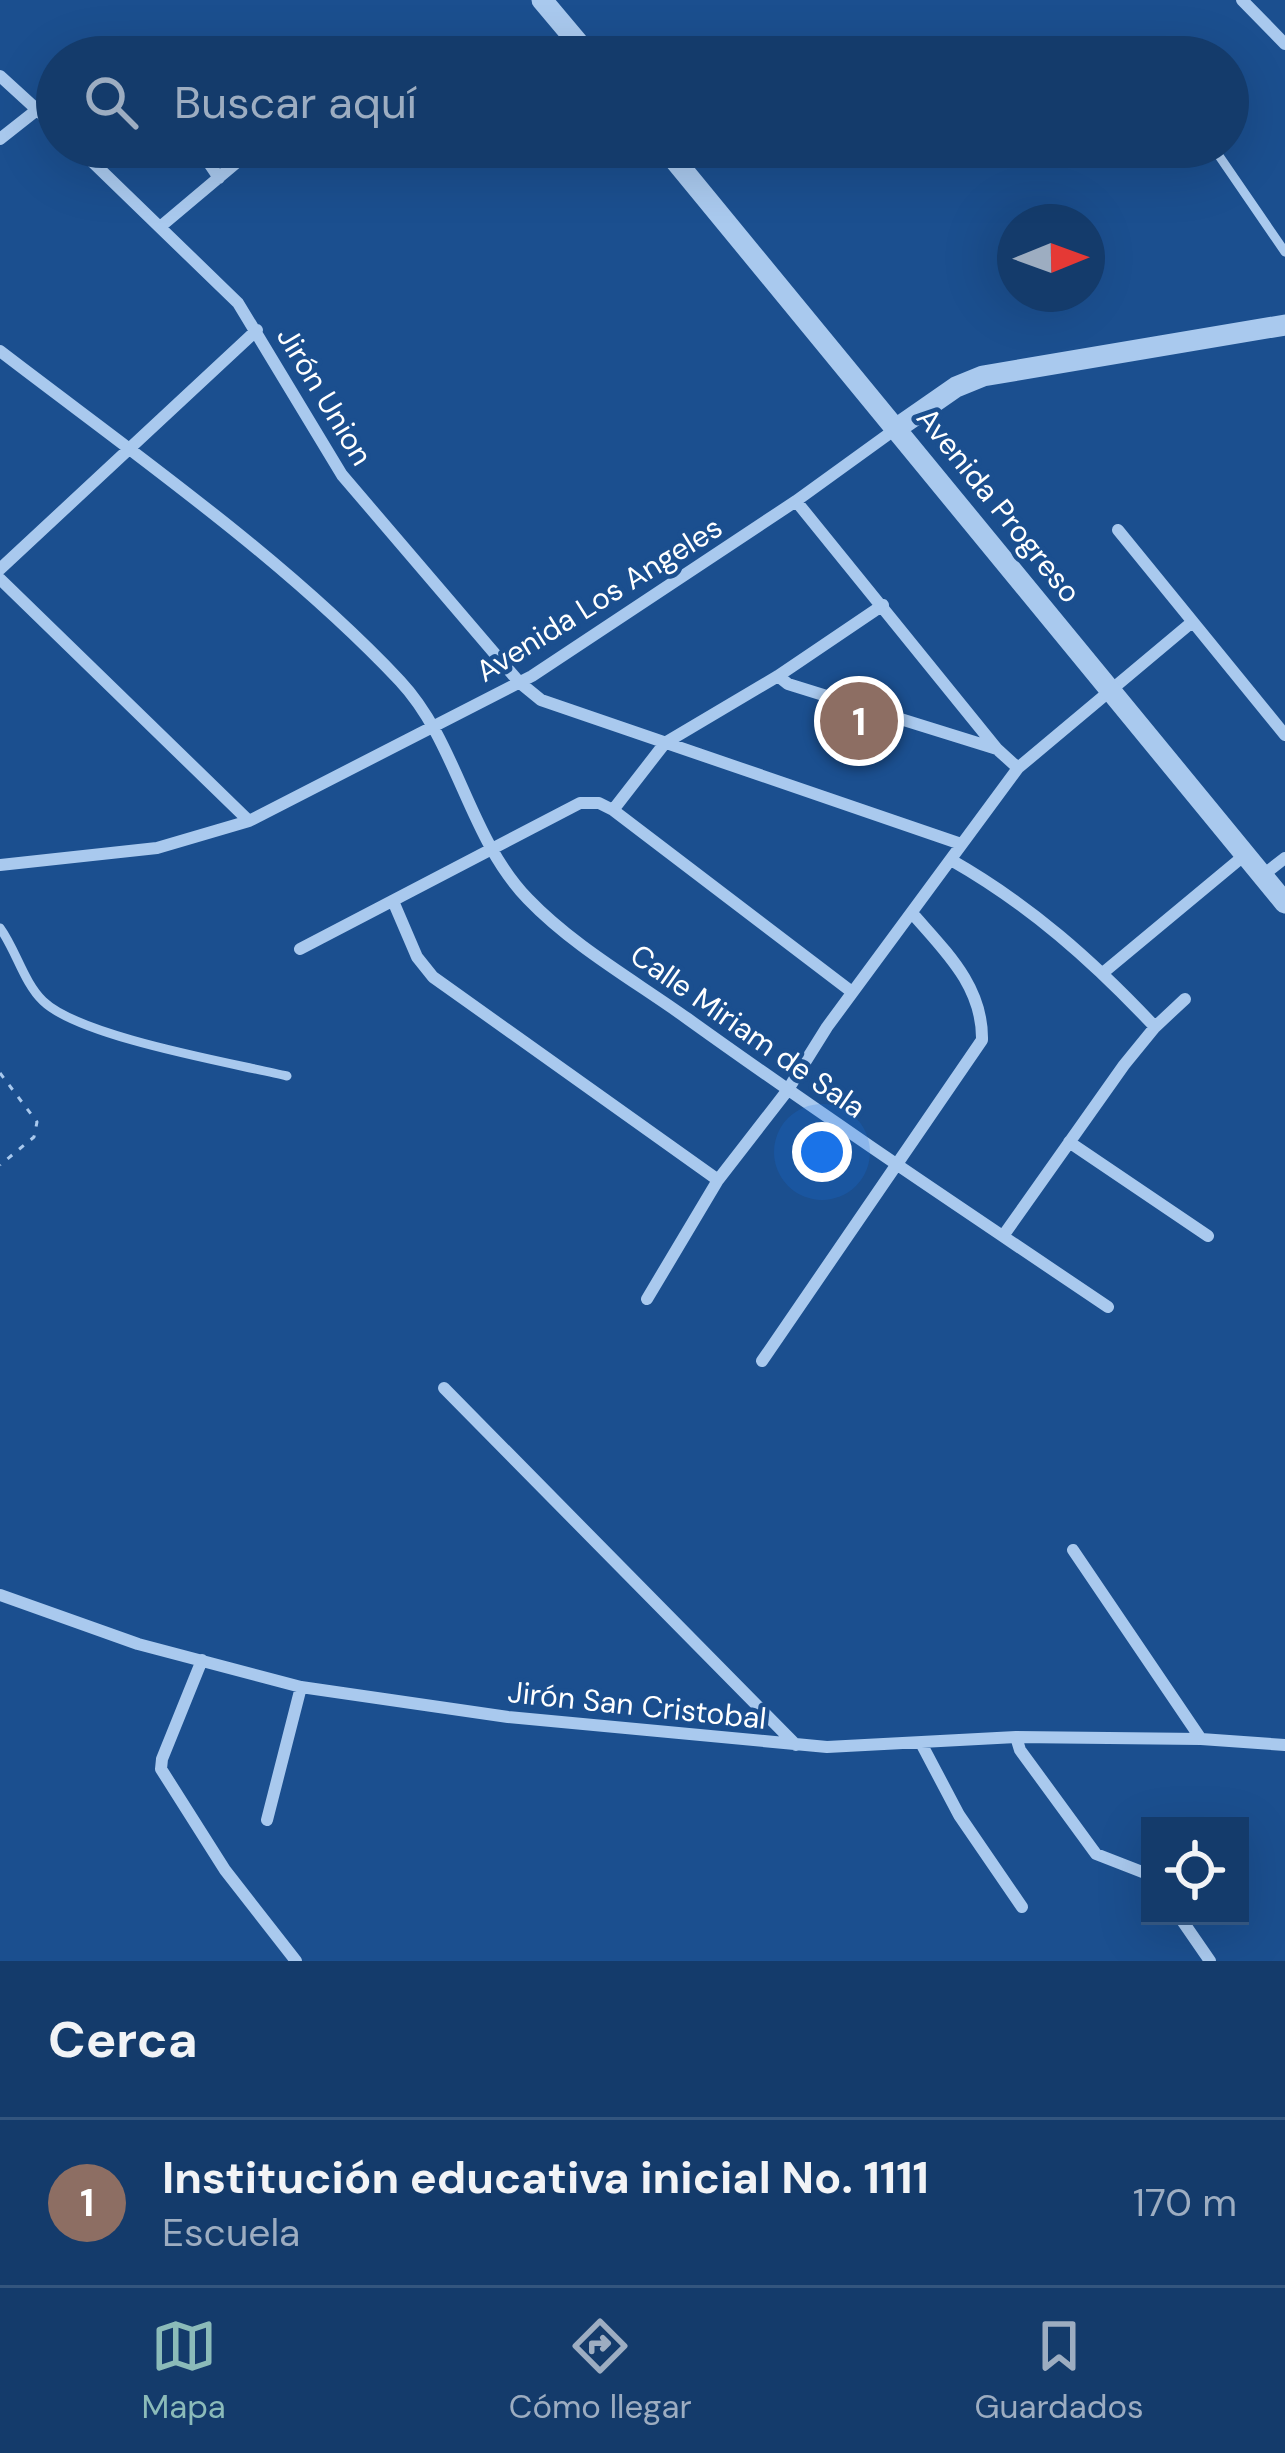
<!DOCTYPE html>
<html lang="es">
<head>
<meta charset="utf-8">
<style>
  body { margin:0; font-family:"DM Sans",sans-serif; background:#214673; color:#f1f3f6 }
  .controls { position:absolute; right:36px; bottom:36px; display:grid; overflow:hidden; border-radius:0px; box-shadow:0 12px 48px #0002 }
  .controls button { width:108px; height:108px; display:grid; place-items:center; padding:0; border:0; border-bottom:3px solid #33557e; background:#143b6b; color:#f1f3f6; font:60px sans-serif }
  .compass { position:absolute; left:997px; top:204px; width:108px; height:108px; border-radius:50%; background:#143b6b; box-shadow:0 12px 48px #0002; rotate:89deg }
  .you { position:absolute; left:822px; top:1152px; width:42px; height:42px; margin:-30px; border:9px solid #fff; border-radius:50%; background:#1a73e8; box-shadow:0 0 0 18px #1a73e833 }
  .badge { display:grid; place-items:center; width:78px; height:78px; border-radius:50%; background:#8bbbb9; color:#fff; font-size:39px; font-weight:700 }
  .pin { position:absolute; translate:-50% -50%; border:6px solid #fff; box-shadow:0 3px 12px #0006 }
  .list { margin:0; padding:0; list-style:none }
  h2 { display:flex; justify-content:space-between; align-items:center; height:156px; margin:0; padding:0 48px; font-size:51px }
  h2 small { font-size:39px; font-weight:400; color:#9dadc1 }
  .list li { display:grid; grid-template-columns:78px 1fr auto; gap:36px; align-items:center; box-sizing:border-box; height:168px; padding:0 48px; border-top:3px solid #33557e }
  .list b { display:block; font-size:45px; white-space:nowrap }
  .list p { margin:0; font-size:39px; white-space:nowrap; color:#9dadc1 }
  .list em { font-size:39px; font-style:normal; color:#9dadc1 }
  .icon { flex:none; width:66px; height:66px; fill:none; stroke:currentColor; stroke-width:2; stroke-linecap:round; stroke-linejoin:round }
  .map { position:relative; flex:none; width:1285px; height:1961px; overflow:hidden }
  .search { position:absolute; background:#143b6b; box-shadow:0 12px 48px #0002; left:36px; right:36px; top:36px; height:132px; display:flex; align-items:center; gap:30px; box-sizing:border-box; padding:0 42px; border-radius:66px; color:#9dadc1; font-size:45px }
  .sheet { height:324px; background:#143b6b }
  nav { display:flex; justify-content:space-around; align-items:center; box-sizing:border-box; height:168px; border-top:3px solid #33557e; background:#143b6b; font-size:33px; color:#9dadc1 }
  nav a { display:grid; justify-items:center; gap:6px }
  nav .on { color:#8bbbb9 }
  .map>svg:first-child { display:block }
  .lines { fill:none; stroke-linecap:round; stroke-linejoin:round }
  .path { stroke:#a9c9ee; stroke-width:3; stroke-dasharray:6 9; stroke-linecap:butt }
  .service { stroke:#a9c9ee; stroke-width:9 }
  .minor { stroke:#a9c9ee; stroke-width:12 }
  .tertiary { stroke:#a9c9ee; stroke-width:21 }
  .labels { text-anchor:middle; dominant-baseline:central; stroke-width:9; stroke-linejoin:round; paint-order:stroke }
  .street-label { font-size:30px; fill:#fff; stroke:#1b4f8f }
</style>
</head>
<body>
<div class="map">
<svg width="1285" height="1961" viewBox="0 0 1285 1961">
  <rect width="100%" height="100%" fill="#1b4f8f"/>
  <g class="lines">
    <!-- path -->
    <path class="path" d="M0 1073 37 1122 34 1137 0 1165"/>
    <!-- service -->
    <path class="service" d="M1213 147 1285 252
      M0 928C16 950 24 983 43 1001 80 1037 232 1063 287 1076"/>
    <!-- minor -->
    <path class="minor" d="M1242 0 1285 44
      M0 76 57 128
      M0 139 38 109
      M77 147 238 303 342 475 519 682 541 700 961 844
      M198 147 219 178
      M160 227 255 147
      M0 351C133 453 285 559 400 681 458 743 468 837 528 899 573 946 635 981 688 1019 826 1118 967 1212 1108 1307
      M796 501 997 749 1018 768
      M1118 530 1285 735
      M0 569 257 330
      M0 579 249 821
      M778 676 788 684 997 749
      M613 810 665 743 778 676 883 605
      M951 860C1030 905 1093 961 1155 1027L1124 1065 1003 1236
      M0 865 157 848 249 821 532 676 796 501 897 428
      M1262 876 1285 858
      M393 901 417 957 433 977 718 1180
      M300 949 580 803H599L613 810 852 992
      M1104 972 1246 854
      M1155 1027 1185 999
      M1069 1142 1208 1236
      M647 1299 718 1180 787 1091 827 1027 1018 768 1191 623
      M762 1361 982 1040C983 986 945 951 912 913
      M444 1388 796 1745
      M1073 1550 1201 1739
      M0 1595 138 1644 301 1687 508 1717 827 1747 1016 1737 1201 1739 1285 1745
      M202 1660 162 1759 161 1769 225 1870 296 1961
      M1016 1737 1020 1750 1096 1854 1150 1875
      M921 1743 959 1815 1022 1907
      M267 1820 301 1687
      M1179 1916 1210 1961"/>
    <!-- tertiary -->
    <path class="tertiary" d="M542 0 590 57
      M664 147 1285 903
      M897 428 956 387 983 376 1285 325"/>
  </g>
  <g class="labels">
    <!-- street labels -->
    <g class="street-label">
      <text transform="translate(325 396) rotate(59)">Jirón Union</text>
      <text transform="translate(999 505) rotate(51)">Avenida Progreso</text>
      <text transform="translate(599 599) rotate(-32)">Avenida Los Angeles</text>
      <text transform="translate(748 1031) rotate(35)">Calle Miriam de Sala</text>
      <text transform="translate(637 1705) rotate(6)">Jirón San Cristobal</text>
    </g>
  </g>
</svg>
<div class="controls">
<button><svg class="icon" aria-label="locate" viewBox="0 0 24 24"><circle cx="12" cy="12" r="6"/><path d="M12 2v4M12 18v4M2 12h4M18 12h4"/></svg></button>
</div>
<svg class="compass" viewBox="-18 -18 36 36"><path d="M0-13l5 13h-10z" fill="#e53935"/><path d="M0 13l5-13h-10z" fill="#9dadc1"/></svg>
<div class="you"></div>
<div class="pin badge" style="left:859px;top:721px;background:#8d6e63">1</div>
<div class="search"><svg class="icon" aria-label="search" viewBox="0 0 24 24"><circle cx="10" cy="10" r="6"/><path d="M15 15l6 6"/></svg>Buscar aquí</div>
</div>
<section class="sheet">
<h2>Cerca<small></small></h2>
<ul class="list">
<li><span class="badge" style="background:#8d6e63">1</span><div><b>Institución educativa inicial No. 1111</b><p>Escuela</p></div><em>170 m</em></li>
</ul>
</section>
<nav>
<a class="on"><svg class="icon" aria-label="map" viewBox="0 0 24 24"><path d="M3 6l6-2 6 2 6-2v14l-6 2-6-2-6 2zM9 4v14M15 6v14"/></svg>Mapa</a>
<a><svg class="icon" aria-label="directions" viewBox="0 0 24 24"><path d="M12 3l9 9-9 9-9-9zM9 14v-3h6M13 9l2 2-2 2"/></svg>Cómo llegar</a>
<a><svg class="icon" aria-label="saved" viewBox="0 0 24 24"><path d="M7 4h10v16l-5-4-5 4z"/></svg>Guardados</a>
</nav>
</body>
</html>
